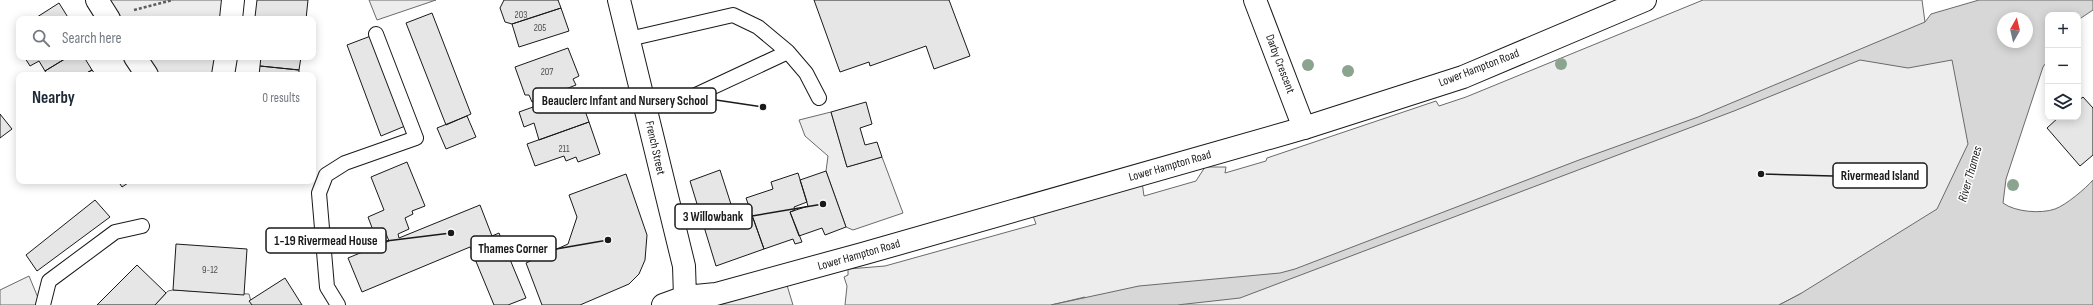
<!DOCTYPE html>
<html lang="en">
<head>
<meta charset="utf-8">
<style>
  body { margin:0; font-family:"Sofia Sans Condensed",sans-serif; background:#f6f6f7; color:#1f2937 }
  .controls { position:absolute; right:12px; top:12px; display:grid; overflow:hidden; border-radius:8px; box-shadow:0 2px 10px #0003 }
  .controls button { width:36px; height:36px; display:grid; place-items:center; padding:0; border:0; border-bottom:1px solid #e0e1e3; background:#fff; color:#1f2937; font:20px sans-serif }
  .compass { position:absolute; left:1997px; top:12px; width:36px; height:36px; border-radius:50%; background:#fff; box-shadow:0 2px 10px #0003; rotate:8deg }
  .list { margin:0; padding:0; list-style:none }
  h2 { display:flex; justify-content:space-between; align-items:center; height:52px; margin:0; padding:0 16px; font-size:17px }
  h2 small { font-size:13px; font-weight:400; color:#747a83 }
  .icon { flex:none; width:22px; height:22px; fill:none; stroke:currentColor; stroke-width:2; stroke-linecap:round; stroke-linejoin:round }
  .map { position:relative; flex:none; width:2093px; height:305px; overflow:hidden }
  .search { position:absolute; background:#fff; box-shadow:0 2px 10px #0003; left:16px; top:16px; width:300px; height:44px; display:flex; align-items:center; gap:10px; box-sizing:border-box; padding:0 14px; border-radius:8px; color:#747a83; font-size:15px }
  .panel { position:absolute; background:#fff; box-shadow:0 2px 10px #0003; left:16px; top:72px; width:300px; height:112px; border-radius:8px }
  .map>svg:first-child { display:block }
  .built { fill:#ededed; stroke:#6a6a6a }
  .water { fill:#d7d7d7; stroke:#6a6a6a; fill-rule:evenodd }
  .building { fill:#e6e6e6; stroke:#1a1a1a }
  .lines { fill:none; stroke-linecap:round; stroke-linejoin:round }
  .service-casing { stroke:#1a1a1a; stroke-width:16 }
  .minor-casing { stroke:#1a1a1a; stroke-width:24 }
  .tertiary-casing { stroke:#1a1a1a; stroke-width:24 }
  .path { stroke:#5f5f5f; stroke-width:2.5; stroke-dasharray:3 2; stroke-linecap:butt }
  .service { stroke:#fff; stroke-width:14 }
  .minor { stroke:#fff; stroke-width:22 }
  .tertiary { stroke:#fff; stroke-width:22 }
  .tree { fill:#8aa48f }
  .labels { text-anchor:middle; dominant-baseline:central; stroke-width:3; stroke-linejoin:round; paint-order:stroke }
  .number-label { font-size:10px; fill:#4d4d4d }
  .street-label { font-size:12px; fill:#1a1a1a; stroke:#fff }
  .water-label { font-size:13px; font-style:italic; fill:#1a1a1a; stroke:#fff }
  .leader { fill:none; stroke:#1a1a1a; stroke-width:1.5 }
  .callout-dot { fill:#1a1a1a; stroke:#fff; stroke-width:1.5 }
  .callout { fill:#fff; stroke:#1a1a1a; stroke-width:1.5 }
  .callout-label { font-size:13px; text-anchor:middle; font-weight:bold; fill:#1a1a1a }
</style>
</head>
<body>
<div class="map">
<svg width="2093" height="305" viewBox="0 0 2093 305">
  <rect width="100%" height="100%" fill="#fff"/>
  <!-- built -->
  <path class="built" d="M97 0H233L231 19H109Z
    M369 0H436L377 20Z
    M1703 0H1922L1925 22 2013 56 1959 241 1800 294 1779 305H1087L1085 297 1051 305H845L847 286 844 277 848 275V269L885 266 1036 224 1032 213 1142 182 1144 196 1196 181 1205 167H1226L1225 173 1266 161 1267 158 1436 101 1439 106 1466 97Z
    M135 57H226L223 75H147Z
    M831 112 847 167 882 157 903 213 853 230 846 227 826 171 828 156 805 136 799 120Z
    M29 276 41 305H0V290Z
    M786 282 793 305H693Z
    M173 290 249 294 252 305H155L168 291Z"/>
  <!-- water -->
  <path class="water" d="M1979 0H2093V10L2078 20V15H2048V60L2043 67 2006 179 2003 203C2015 212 2041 214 2055 209 2066 205 2085 189 2093 180V305H1779L1800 294 1937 209 1968 144 1952 60 1908 68 1860 60 1734 111 1240 298 1177 305H1051L1139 286 1280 273 1295 269 1579 160 1698 117 1925 22 1931 14ZM2003 18H2027V42H2003Z"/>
  <!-- building -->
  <path class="building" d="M257 0H308L306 19 255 17Z
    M504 0H558L561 8 512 24 505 22 500 8Z
    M814 0H949L970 56 934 69 926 46 870 66 869 62 840 72Z
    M59 3 69 19H34Z
    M561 8 569 31 519 47 512 24Z
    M432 13 471 114 446 125 406 23Z
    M376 34 410 124 381 136 347 45Z
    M568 48 579 76 573 79 576 85 532 102 529 95H525L515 67Z
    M68 57H84L92 70 83 75H47L45 71Z
    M68 57 45 71 39 61 30 66 25 58Z
    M261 57H301L299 70 260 66Z
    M260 66 299 70V75H259Z
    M92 70 96 75H83Z
    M578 91 589 122 539 140 534 123 524 127 519 112Z
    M2083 97 2093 108V155L2080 166 2047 128 2059 117H2078V101Z
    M866 102 872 124 860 128 865 145 877 142 882 157 847 167 831 112Z
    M0 114 12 129 0 138Z
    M467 116 476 137 446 149 437 128Z
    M589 122 600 154 578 162 576 157 566 161 564 156 535 166 527 144Z
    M407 162 425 206 412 211 413 214 405 218 409 229 398 234 399 238 480 205 492 236 499 233 526 298 508 305H494L470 247 362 292 348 258 389 241 384 229 374 233 368 217 384 210 371 177Z
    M720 170 737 223 753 218 764 249 716 266 690 181Z
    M826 171 846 227 825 235 822 228 799 236 790 212 808 206 800 180Z
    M798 173 807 202 794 207 795 210 790 212 802 242 795 244 793 239 764 249 746 198 773 189 771 182Z
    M626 174 647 235 645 260 639 274 629 284 580 305H542L526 263 568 244 577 217 569 195Z
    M118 181H131L122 187Z
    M95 200 110 217 37 271 26 255Z
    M176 244 247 249 244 295 173 290Z
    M137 265 166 293 155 305H97Z
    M285 278 302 305H252L249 301Z"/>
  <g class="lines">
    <!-- service casing -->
    <g class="service-casing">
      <path id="service" d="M629 39 733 15 758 27 788 52 806 73 819 98
        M685 100 788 52
        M43 305 49 281 115 232 142 226
        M338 305 327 287 319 193 326 175 345 163 416 138 376 34"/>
    </g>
    <!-- minor casing -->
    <g class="minor-casing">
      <path id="minor" d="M97 0 109 19
        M1255 0 1304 128
        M231 19 233 0
        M135 57 147 75
        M223 75 226 57"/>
    </g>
    <!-- tertiary casing -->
    <g class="tertiary-casing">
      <path id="tertiary" d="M619 0 684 266 685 297
        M663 305 685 297 716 294 862 254 1304 128 1463 77 1645 0"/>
    </g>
    <!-- path -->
    <path class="path" d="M134 10 173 0"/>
    <!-- service -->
    <use href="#service" class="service"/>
    <!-- minor -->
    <use href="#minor" class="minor"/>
    <!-- tertiary -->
    <use href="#tertiary" class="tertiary"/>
  </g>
  <!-- trees -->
  <g class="tree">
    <circle cx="1561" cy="64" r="6"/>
    <circle cx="1308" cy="65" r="6"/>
    <circle cx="1348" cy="71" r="6"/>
    <circle cx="2013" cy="185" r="6"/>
  </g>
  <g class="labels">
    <!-- number labels -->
    <g class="number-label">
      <text x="521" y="15">203</text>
      <text x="540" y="28">205</text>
      <text x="547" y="72">207</text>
      <text x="564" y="149">211</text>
      <text x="210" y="270">9-12</text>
    </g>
    <!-- street labels -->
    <g class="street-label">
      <text transform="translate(1280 64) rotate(69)">Darby Crescent</text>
      <text transform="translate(1479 68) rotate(-21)">Lower Hampton Road</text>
      <text transform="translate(655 148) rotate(77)">French Street</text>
      <text transform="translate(1170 166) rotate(-16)">Lower Hampton Road</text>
      <text transform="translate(859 255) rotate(-16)">Lower Hampton Road</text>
    </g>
    <!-- water labels -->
    <g class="water-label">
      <text transform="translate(1970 174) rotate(-74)">River Thames</text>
    </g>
  </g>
  <!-- callouts -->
  <path class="leader" d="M763 107L716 100M1761 174L1833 176M823 204L752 216M451 233L386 241M608 240L556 249"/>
  <g class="callout-dot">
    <circle cx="763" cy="107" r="4"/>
    <circle cx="1761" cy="174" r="4"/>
    <circle cx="823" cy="204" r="4"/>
    <circle cx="451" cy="233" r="4"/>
    <circle cx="608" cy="240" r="4"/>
  </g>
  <g class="callout">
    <rect x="533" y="88" width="183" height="25" rx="4"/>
    <rect x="1833" y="163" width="94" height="25" rx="4"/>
    <rect x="675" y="204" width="77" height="25" rx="4"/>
    <rect x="266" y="228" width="120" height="25" rx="4"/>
    <rect x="471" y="236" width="85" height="25" rx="4"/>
  </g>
  <g class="callout-label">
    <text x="625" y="105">Beauclerc Infant and Nursery School</text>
    <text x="1880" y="180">Rivermead Island</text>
    <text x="713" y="221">3 Willowbank</text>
    <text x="326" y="245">1-19 Rivermead House</text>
    <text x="513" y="253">Thames Corner</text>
  </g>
</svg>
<div class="controls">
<button>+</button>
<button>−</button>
<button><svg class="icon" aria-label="layers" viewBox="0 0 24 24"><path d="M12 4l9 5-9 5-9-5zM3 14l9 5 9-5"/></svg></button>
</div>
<svg class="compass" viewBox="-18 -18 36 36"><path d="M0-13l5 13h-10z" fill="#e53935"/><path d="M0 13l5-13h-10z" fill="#747a83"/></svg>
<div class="search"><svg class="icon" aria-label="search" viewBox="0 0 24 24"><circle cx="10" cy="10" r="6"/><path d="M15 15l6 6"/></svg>Search here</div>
<section class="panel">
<h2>Nearby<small>0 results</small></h2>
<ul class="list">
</ul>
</section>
</div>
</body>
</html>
